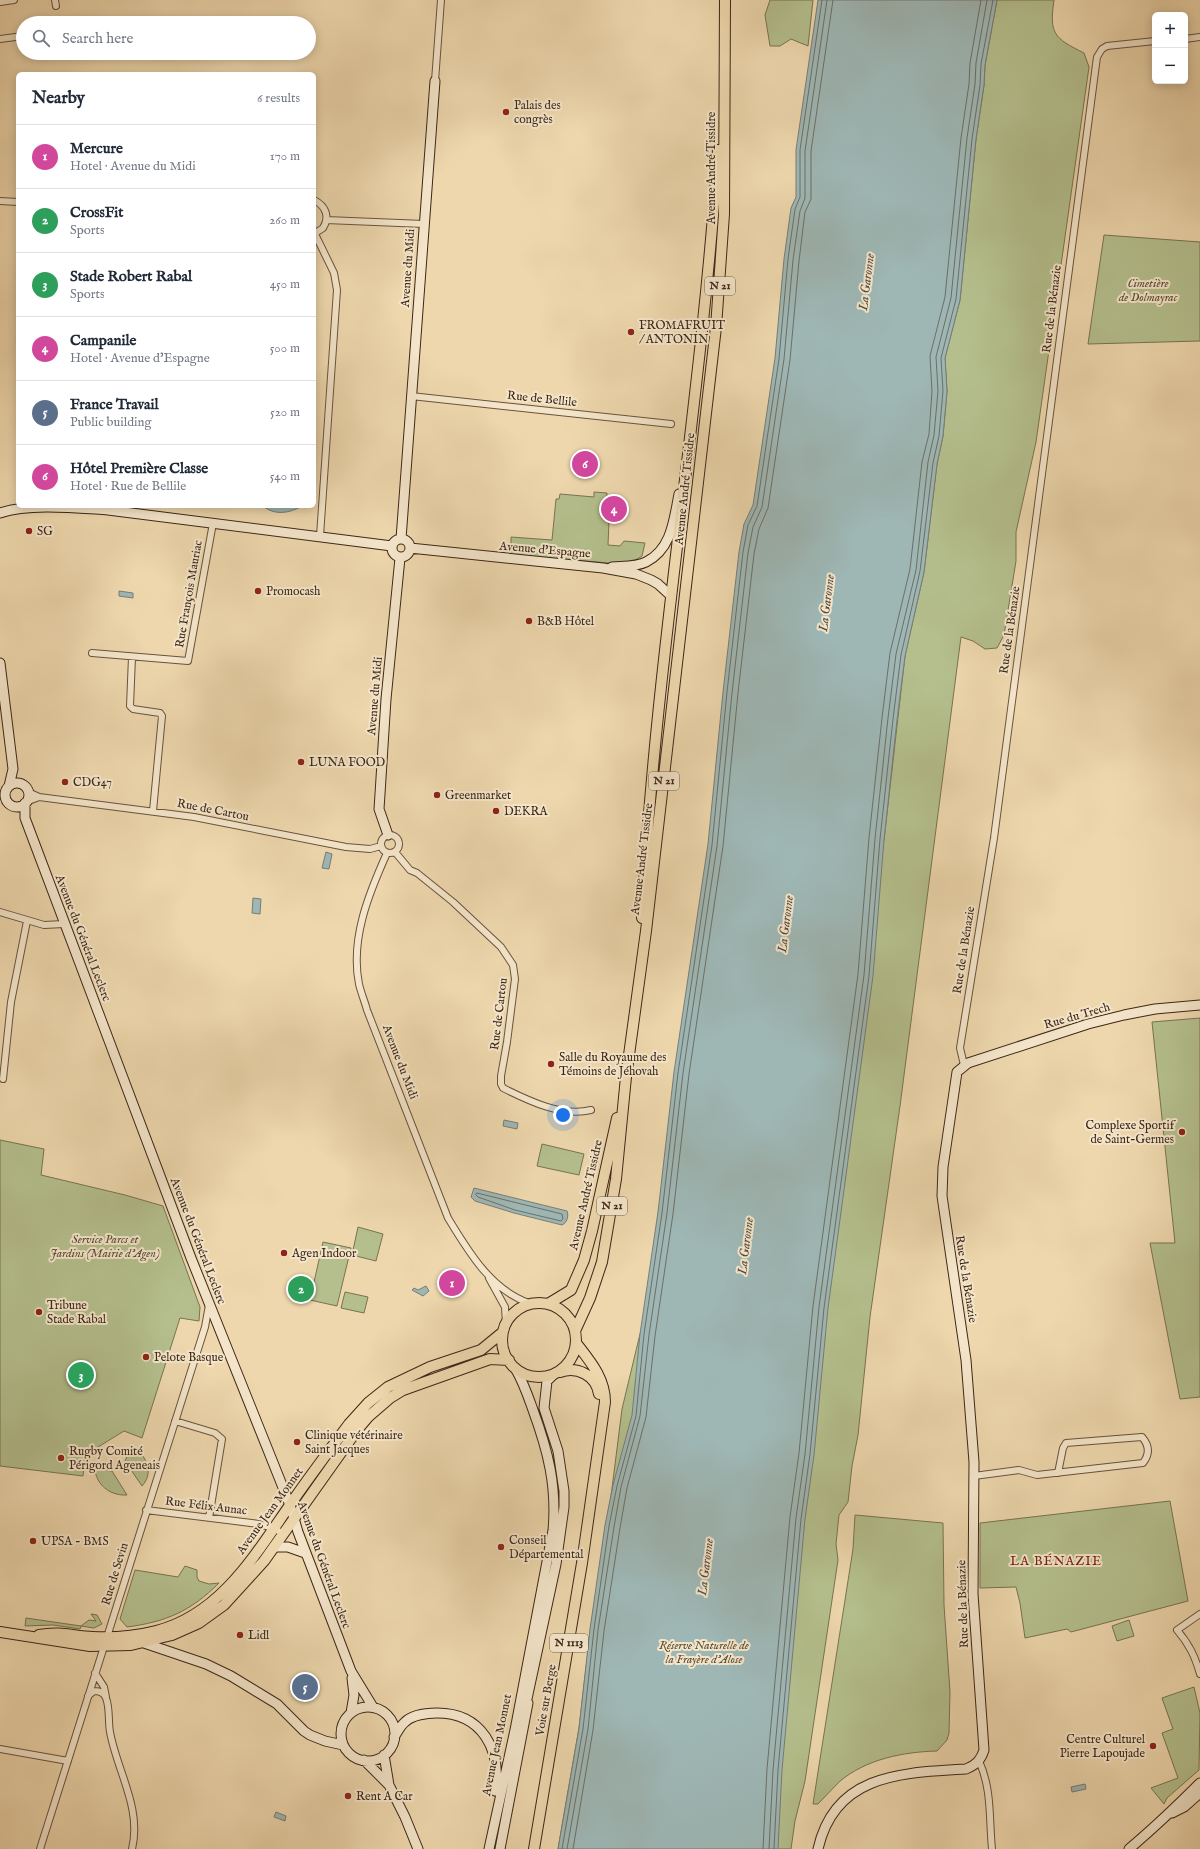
<!DOCTYPE html>
<html lang="en">
<head>
<meta charset="utf-8">
<style>
  body { margin:0; font-family:"IM FELL English",serif; background:#f6f6f7; color:#1f2937 }
  .controls { position:absolute; right:12px; top:12px; display:grid; overflow:hidden; border-radius:6px; box-shadow:0 2px 10px #0003 }
  .controls button { width:36px; height:36px; display:grid; place-items:center; padding:0; border:0; border-bottom:1px solid #e0e1e3; background:#fff; color:#1f2937; font:20px sans-serif }
  .you { position:absolute; left:563px; top:1115px; width:14px; height:14px; margin:-10px; border:3px solid #fff; border-radius:50%; background:#1a73e8; box-shadow:0 0 0 6px #1a73e833 }
  .badge { display:grid; place-items:center; width:26px; height:26px; border-radius:50%; background:#8f2418; color:#fff; font-size:13px; font-weight:700 }
  .pin { position:absolute; translate:-50% -50%; border:2px solid #fff; box-shadow:0 1px 4px #0006 }
  .list { margin:0; padding:0; list-style:none }
  h2 { display:flex; justify-content:space-between; align-items:center; height:52px; margin:0; padding:0 16px; font-size:17px }
  h2 small { font-size:13px; font-weight:400; color:#747a83 }
  .list li { display:grid; grid-template-columns:26px 1fr auto; gap:12px; align-items:center; box-sizing:border-box; height:64px; padding:0 16px; border-top:1px solid #e0e1e3 }
  .list b { display:block; font-size:15px; white-space:nowrap }
  .list p { margin:0; font-size:13px; white-space:nowrap; color:#747a83 }
  .list em { font-size:13px; font-style:normal; color:#747a83 }
  .icon { flex:none; width:22px; height:22px; fill:none; stroke:currentColor; stroke-width:2; stroke-linecap:round; stroke-linejoin:round }
  .map { position:relative; flex:none; width:1200px; height:1849px; overflow:hidden }
  .search { position:absolute; background:#fff; box-shadow:0 2px 10px #0003; left:16px; top:16px; width:300px; height:44px; display:flex; align-items:center; gap:10px; box-sizing:border-box; padding:0 14px; border-radius:22px; color:#747a83; font-size:15px }
  .panel { position:absolute; background:#fff; box-shadow:0 2px 10px #0003; left:16px; top:72px; width:300px; height:436px; border-radius:6px }
  .map>svg:first-child { display:block }
  .green { fill:#b4bf8d; stroke:#787352 }
  .water { fill:#9eb7b5; stroke:#777d76 }
  .lines { fill:none; stroke-linecap:round; stroke-linejoin:round }
  .shore { stroke:#6d6f66; stroke-width:1 }
  .street-casing { stroke:#68533d; stroke-width:8 }
  .secondary-casing { stroke:#3c2718; stroke-width:11 }
  .primary-casing { stroke:#3c2718; stroke-width:12 }
  .street { stroke:#f4e5ca; stroke-width:6 }
  .secondary { stroke:#f4e5ca; stroke-width:9 }
  .primary { stroke:#eed7ad; stroke-width:10 }
  .poi-dot { fill:#8f2418; stroke:#f4e5ca; stroke-width:1.5 }
  .labels { text-anchor:middle; dominant-baseline:central; stroke-width:4; stroke-linejoin:round; paint-order:stroke }
  .shield { fill:#f4e5ca; stroke:#73604d; stroke-width:1 }
  .shield-label { font-size:11px; font-weight:bold; fill:#3c2718 }
  .poi-label { font-size:12px; fill:#3c2718; stroke:#f4e5ca; text-anchor:start }
  .street-label { font-size:12px; fill:#3c2718; stroke:#f4e5ca }
  .park-label { font-size:12px; font-style:italic; fill:#5a4d35; stroke:#f4e5ca }
  .water-label { font-size:13px; font-style:italic; fill:#544b3f; stroke:#f4e5ca }
  .neighbourhood-label { font-size:13px; letter-spacing:1px; fill:#7a1f14; stroke:#f4e5ca }
</style>
</head>
<body>
<div class="map">
<svg width="1200" height="1849" viewBox="0 0 1200 1849">
  <rect width="100%" height="100%" fill="#eed7ad"/>
  <filter id="stains"><feTurbulence type="fractalNoise" baseFrequency=".005" numOctaves="4"/><feColorMatrix values="0 0 0 0 .2 0 0 0 0 .09 0 0 0 0 .02 0 0 0 .5 -.17"/></filter>
  <radialGradient id="worn" r=".72"><stop offset=".6" stop-color="#630" stop-opacity="0"/><stop offset="1" stop-color="#630" stop-opacity=".3"/></radialGradient>
  <!-- green -->
  <path class="green" d="M770 0H813L808 46 791 39 780 46H770L765 15Z
    M997 0H1054C1049 34 1054 38 1084 53L1089 67 1036 442 1016 532V561L1004 635 997 648 985 649 973 641 961 637 900 1106 870 1317 858 1435 852 1466 848 1502 839 1515 836 1544 838 1560 805 1781 795 1821 791 1849H558L579 1728 590 1634 610 1504 622 1409 640 1334 884 840 905 656 924 572 937 464 943 436 947 391 945 358 960 300 976 139 984 85 985 65Z
    M1104 235 1200 242V341L1088 344Z
    M594 492 607 493 606 521H609L608 545 620 546 624 541 645 543 642 556 632 562 609 563 504 554 503 544H511V537L552 540 556 499H559L560 494 594 497Z
    M1200 1018V1397L1180 1399 1150 1243H1175L1152 1022Z
    M0 1140 44 1149 41 1175 125 1195 163 1206 200 1307 199 1321 180 1318 142 1438 124 1431 85 1455 83 1476 0 1466Z
    M542 1144 584 1154 579 1175 537 1166Z
    M358 1227 383 1234 376 1261 352 1255Z
    M323 1242 351 1248 337 1306 310 1300Z
    M345 1292 368 1297 364 1313 341 1308Z
    M131 1447H134C147 1457 154 1473 142 1486L125 1461Z
    M97 1469 112 1471 127 1495C112 1496 98 1487 95 1471Z
    M1170 1501 1188 1601 1071 1632 1067 1629 1025 1638 1020 1603 1016 1587 980 1588V1523Z
    M855 1515 943 1523 944 1605 950 1692 949 1733 947 1740 937 1751C903 1752 866 1759 839 1782 832 1789 825 1797 818 1804H813L853 1549Z
    M185 1566 197 1570V1577L199 1581 209 1584 219 1583C191 1611 166 1622 127 1627L120 1619 135 1570 178 1577Z
    M91 1614 97 1615 102 1624 94 1628 81 1626 80 1629 53 1625 25 1626 26 1618 81 1626 89 1620 96 1621Z
    M1129 1620 1134 1636 1117 1641 1112 1626Z
    M1194 1687 1200 1713 1199 1770 1167 1798 1164 1804 1151 1788 1178 1778 1162 1733 1173 1729 1162 1698Z"/>
  <!-- water -->
  <path class="water" d="M818 0H997L985 65 984 85 976 139 960 300 945 358 947 391 943 436 937 464 924 572 905 656 897 720 884 840 873 976 828 1308 814 1455 805 1519 782 1770 778 1849H558L579 1728 590 1629 605 1525 613 1485 632 1415 640 1334 658 1212 674 1072 708 844 723 692 739 552 744 524 753 505 775 358 784 259 791 208 796 197V150Z
    M263 506H302C290 513 275 516 263 506Z
    M119 591 133 593V598L119 596Z
    M326 852 332 854 329 869 322 868Z
    M253 898 261 899 260 914 252 913Z
    M504 1120 518 1123 517 1129 503 1126Z
    M474 1188 567 1211C569 1216 567 1223 562 1225L514 1213 475 1201 471 1197Z
    M426 1286 429 1291 423 1296 412 1290 414 1288 418 1290Z
    M1085 1784 1086 1789 1072 1792 1071 1787Z
    M276 1812 286 1816 285 1821 274 1817Z"/>
  <g class="lines">
    <!-- shore -->
    <path class="shore" d="M477 1193 562 1214 563 1219 561 1221 515 1210 478 1197 476 1195Z
      M562 1849 583 1729 594 1629 609 1526 617 1486 636 1416 644 1334 662 1213 678 1073 712 845 727 692 743 552 748 525 757 506 779 359 788 259 795 209 800 197V150L822 0
      M567 1849 588 1729 598 1630 614 1527 621 1487 640 1416 649 1335 667 1213 683 1073 717 846 732 693 748 553 753 527 762 507 784 359 793 260 800 211 805 198V151L827 0
      M573 1849 593 1730 604 1631 620 1528 627 1488 646 1417 655 1336 673 1214 689 1074 723 846 738 693 754 554 759 529 768 508 790 360 799 261 805 212 811 199V151L833 0
      M763 1849 767 1769 790 1517 799 1453 813 1306 858 974 869 838 882 718 890 653 910 569 922 462 929 434 932 391 930 356 945 297 961 138 969 84 970 63 981 0
      M769 1849 773 1770 796 1518 805 1454 819 1307 864 975 875 839 888 718 896 654 916 570 928 462 934 435 938 391 936 357 951 298 967 138 975 84 976 63 987 0
      M774 1849 778 1770 801 1519 810 1454 824 1308 869 976 880 839 893 719 901 655 920 571 933 463 939 436 943 391 941 358 956 299 972 139 980 85 981 64 993 0"/>
    <!-- street casing -->
    <g class="street-casing">
      <path id="street" d="M55 0 56 6
        M0 2 14 0
        M0 39 23 36
        M1185 39 1200 37
        M435 81 441 0
        M314 200C326 206 330 217 323 228L314 234
        M0 201 18 202
        M326 220 424 224
        M315 234 334 273 337 290 320 536
        M411 396 671 424
        M92 653 188 661 213 523
        M132 657 130 706 133 709 160 713 162 716 153 811
        M28 792 39 797 194 817 346 847 370 849 381 846
        M26 802 39 797
        M381 844a9 9 0 1 1 18 0a9 9 0 1 1-18 0Z
        M395 852 410 870 417 873 453 902 501 947 513 965 515 979 507 1042 501 1076V1084L503 1088C529 1101 562 1117 591 1110
        M387 853C369 893 350 939 359 984 361 993 365 1002 367 1010L448 1218C468 1251 491 1290 529 1303
        M0 912 44 925 64 924
        M964 1065 960 1048 994 838 1097 57 1102 49 1107 46 1155 41
        M3 1079 11 1002 27 921
        M489 1278 505 1307 506 1324
        M175 1421 215 1433 222 1439 209 1518
        M974 1476 1019 1470 1037 1475 1143 1463C1150 1454 1149 1445 1142 1437L1066 1443 1063 1448 1058 1473
        M146 1510 259 1524 275 1529 284 1534
        M1200 1614 1177 1630C1189 1644 1195 1656 1200 1674
        M95 1673 104 1687 106 1697
        M88 1696 94 1691C99 1691 104 1692 106 1698 110 1708 108 1721 110 1732 117 1771 142 1808 132 1849
        M0 1749 68 1761
        M979 1761C992 1789 989 1819 992 1849
        M40 1849 205 1327 209 1305"/>
    </g>
    <!-- secondary casing -->
    <g class="secondary-casing">
      <path id="secondary" d="M0 513C30 503 76 508 108 510L392 546
        M392 548a9 9 0 1 1 18 0a9 9 0 1 1-18 0Z
        M401 539 435 81
        M410 548 603 568 636 574 651 580 658 584 670 595
        M612 567C623 566 636 567 646 562 672 549 674 519 679 494
        M0 663 13 769 9 786
        M5 795a12 12 0 1 1 24 0a12 12 0 1 1-24 0Z
        M25 803V818L191 1258 290 1505 298 1532 351 1671 373 1707
        M388 835 379 809 380 794 386 699 400 558
        M274 1547H288L305 1553
        M144 1643 206 1664 231 1676 277 1704 304 1731 310 1735 325 1741 343 1745
        M341 1734a27 27 0 1 1 54 0a27 27 0 1 1-54 0Z
        M525 1708 556 1564 564 1507V1491L558 1451 544 1408 547 1381 553 1375
        M351 1713 354 1695 352 1678
        M394 1737C397 1733 400 1726 405 1722 412 1715 427 1713 437 1713 482 1713 502 1750 495 1791
        M384 1755 389 1785
        M364 1760 389 1785 405 1817 418 1849
        M1172 1813 1184 1807 1200 1793
        M489 1849 515 1730 553 1530C557 1486 548 1451 533 1410 528 1396 523 1381 515 1368
        M500 1849 528 1703
        M818 1849C835 1773 903 1773 966 1769 976 1765 981 1760 984 1750L973 1594 974 1462 966 1360 942 1196 943 1167 957 1072 968 1063 1088 1024 1124 1015 1155 1009 1200 1005
        M1129 1849C1154 1828 1177 1806 1200 1783"/>
    </g>
    <!-- primary casing -->
    <g class="primary-casing">
      <path id="primary" d="M642 918C655 661 701 407 718 150
        M502 1340a37 37 0 1 1 74 0a37 37 0 1 1-74 0Z
        M548 1304 571 1290 584 1260 592 1231 617 1118
        M575 1331 590 1298 602 1262 616 1179 626 1077 646 931 716 327 724 214 725 0
        M560 1372C577 1366 596 1375 599 1394
        M0 1632 90 1646 131 1645 172 1635 199 1623 224 1605 264 1561 357 1430 368 1417 390 1398 403 1390 490 1359 509 1360
        M39 1635C61 1631 72 1636 93 1637 114 1638 136 1636 156 1631 220 1615 255 1555 290 1505 309 1477 329 1451 349 1424L368 1403 388 1387 430 1367 481 1350 503 1332
        M534 1849 582 1563 605 1402C605 1378 590 1361 576 1343"/>
    </g>
    <!-- street -->
    <use href="#street" class="street"/>
    <!-- secondary -->
    <use href="#secondary" class="secondary"/>
    <!-- primary -->
    <use href="#primary" class="primary"/>
  </g>
  <!-- markers -->
  <g class="poi-dot">
    <circle cx="506" cy="112" r="4"/>
    <circle cx="631" cy="332" r="4"/>
    <circle cx="29" cy="531" r="4"/>
    <circle cx="258" cy="591" r="4"/>
    <circle cx="529" cy="621" r="4"/>
    <circle cx="301" cy="762" r="4"/>
    <circle cx="65" cy="782" r="4"/>
    <circle cx="437" cy="795" r="4"/>
    <circle cx="496" cy="811" r="4"/>
    <circle cx="551" cy="1064" r="4"/>
    <circle cx="1182" cy="1132" r="4"/>
    <circle cx="284" cy="1253" r="4"/>
    <circle cx="39" cy="1312" r="4"/>
    <circle cx="146" cy="1357" r="4"/>
    <circle cx="297" cy="1442" r="4"/>
    <circle cx="61" cy="1458" r="4"/>
    <circle cx="33" cy="1541" r="4"/>
    <circle cx="501" cy="1547" r="4"/>
    <circle cx="240" cy="1635" r="4"/>
    <circle cx="1153" cy="1746" r="4"/>
    <circle cx="348" cy="1796" r="4"/>
  </g>
  <g class="labels">
    <!-- shield labels -->
    <g class="shield">
      <rect x="705" y="277" width="30" height="18" rx="3"/>
      <rect x="649" y="772" width="30" height="18" rx="3"/>
      <rect x="597" y="1197" width="30" height="18" rx="3"/>
      <rect x="550" y="1634" width="38" height="18" rx="3"/>
    </g>
    <g class="shield-label">
      <text x="720" y="286">N 21</text>
      <text x="664" y="781">N 21</text>
      <text x="612" y="1206">N 21</text>
      <text x="569" y="1643">N 1113</text>
    </g>
    <!-- poi labels -->
    <g class="poi-label">
      <text x="514" y="105">Palais des<tspan x="514" dy="14">congrès</tspan></text>
      <text x="639" y="325">FROMAFRUIT<tspan x="639" dy="14">/ ANTONIN</tspan></text>
      <text x="37" y="531">SG</text>
      <text x="266" y="591">Promocash</text>
      <text x="537" y="621">B&amp;B Hôtel</text>
      <text x="309" y="762">LUNA FOOD</text>
      <text x="73" y="782">CDG47</text>
      <text x="445" y="795">Greenmarket</text>
      <text x="504" y="811">DEKRA</text>
      <text x="559" y="1057">Salle du Royaume des<tspan x="559" dy="14">Témoins de Jéhovah</tspan></text>
      <text x="1174" y="1125" text-anchor="end">Complexe Sportif<tspan x="1174" dy="14">de Saint-Germes</tspan></text>
      <text x="292" y="1253">Agen Indoor</text>
      <text x="47" y="1305">Tribune<tspan x="47" dy="14">Stade Rabal</tspan></text>
      <text x="154" y="1357">Pelote Basque</text>
      <text x="305" y="1435">Clinique vétérinaire<tspan x="305" dy="14">Saint Jacques</tspan></text>
      <text x="69" y="1451">Rugby Comité<tspan x="69" dy="14">Périgord Ageneais</tspan></text>
      <text x="509" y="1540">Conseil<tspan x="509" dy="14">Départemental</tspan></text>
      <text x="41" y="1541">UPSA - BMS</text>
      <text x="248" y="1635">Lidl</text>
      <text x="1145" y="1739" text-anchor="end">Centre Culturel<tspan x="1145" dy="14">Pierre Lapoujade</tspan></text>
      <text x="356" y="1796">Rent A Car</text>
    </g>
    <!-- street labels -->
    <g class="street-label">
      <text transform="translate(711 168) rotate(-90)">Avenue André Tissidre</text>
      <text transform="translate(408 268) rotate(-86)">Avenue du Midi</text>
      <text transform="translate(1052 309) rotate(-83)">Rue de la Bénazie</text>
      <text transform="translate(542 399) rotate(6)">Rue de Bellile</text>
      <text transform="translate(685 489) rotate(-84)">Avenue André Tissidre</text>
      <text transform="translate(545 550) rotate(5)">Avenue d'Espagne</text>
      <text transform="translate(189 594) rotate(-80)">Rue François Mauriac</text>
      <text transform="translate(1010 630) rotate(-82)">Rue de la Bénazie</text>
      <text transform="translate(375 696) rotate(-85)">Avenue du Midi</text>
      <text transform="translate(213 810) rotate(11)">Rue de Cartou</text>
      <text transform="translate(642 859) rotate(-83)">Avenue André Tissidre</text>
      <text transform="translate(83 938) rotate(69)">Avenue du Général Leclerc</text>
      <text transform="translate(964 950) rotate(-81)">Rue de la Bénazie</text>
      <text transform="translate(499 1014) rotate(-83)">Rue de Cartou</text>
      <text transform="translate(1077 1016) rotate(-16)">Rue du Trech</text>
      <text transform="translate(400 1062) rotate(69)">Avenue du Midi</text>
      <text transform="translate(586 1195) rotate(-77)">Avenue André Tissidre</text>
      <text transform="translate(198 1241) rotate(69)">Avenue du Général Leclerc</text>
      <text transform="translate(966 1279) rotate(81)">Rue de la Bénazie</text>
      <text transform="translate(206 1506) rotate(7)">Rue Félix Aunac</text>
      <text transform="translate(270 1511) rotate(-54)">Avenue Jean Monnet</text>
      <text transform="translate(324 1565) rotate(70)">Avenue du Général Leclerc</text>
      <text transform="translate(115 1574) rotate(-73)">Rue de Sevin</text>
      <text transform="translate(963 1604) rotate(-92)">Rue de la Bénazie</text>
      <text transform="translate(546 1700) rotate(-80)">Voie sur Berge</text>
      <text transform="translate(497 1745) rotate(-78)">Avenue Jean Monnet</text>
    </g>
    <!-- park labels -->
    <g class="park-label">
      <text x="1148" y="283">Cimetière<tspan x="1148" dy="14">de Dolmayrac</tspan></text>
      <text x="105" y="1239">Service Parcs et<tspan x="105" dy="14">Jardins (Mairie d'Agen)</tspan></text>
      <text x="704" y="1645">Réserve Naturelle de<tspan x="704" dy="14">la Frayère d'Alose</tspan></text>
    </g>
    <!-- water labels -->
    <g class="water-label">
      <text transform="translate(867 282) rotate(-83)">La Garonne</text>
      <text transform="translate(827 603) rotate(-83)">La Garonne</text>
      <text transform="translate(786 924) rotate(-83)">La Garonne</text>
      <text transform="translate(746 1246) rotate(-83)">La Garonne</text>
      <text transform="translate(706 1567) rotate(-83)">La Garonne</text>
    </g>
    <!-- neighbourhood labels -->
    <g class="neighbourhood-label">
      <text x="1056" y="1561">LA BÉNAZIE</text>
    </g>
  </g>
  <rect width="100%" height="100%" filter="url(#stains)"/>
  <rect width="100%" height="100%" fill="url(#worn)"/>
</svg>
<div class="controls">
<button>+</button>
<button>−</button>
</div>
<div class="you"></div>
<div class="pin badge" style="left:452px;top:1283px;background:#d1479c">1</div>
<div class="pin badge" style="left:301px;top:1289px;background:#2e9e5b">2</div>
<div class="pin badge" style="left:81px;top:1375px;background:#2e9e5b">3</div>
<div class="pin badge" style="left:614px;top:509px;background:#d1479c">4</div>
<div class="pin badge" style="left:305px;top:1687px;background:#5c6f8a">5</div>
<div class="pin badge" style="left:585px;top:464px;background:#d1479c">6</div>
<div class="search"><svg class="icon" aria-label="search" viewBox="0 0 24 24"><circle cx="10" cy="10" r="6"/><path d="M15 15l6 6"/></svg>Search here</div>
<section class="panel">
<h2>Nearby<small>6 results</small></h2>
<ul class="list">
<li><span class="badge" style="background:#d1479c">1</span><div><b>Mercure</b><p>Hotel · Avenue du Midi</p></div><em>170 m</em></li>
<li><span class="badge" style="background:#2e9e5b">2</span><div><b>CrossFit</b><p>Sports</p></div><em>260 m</em></li>
<li><span class="badge" style="background:#2e9e5b">3</span><div><b>Stade Robert Rabal</b><p>Sports</p></div><em>450 m</em></li>
<li><span class="badge" style="background:#d1479c">4</span><div><b>Campanile</b><p>Hotel · Avenue d'Espagne</p></div><em>500 m</em></li>
<li><span class="badge" style="background:#5c6f8a">5</span><div><b>France Travail</b><p>Public building</p></div><em>520 m</em></li>
<li><span class="badge" style="background:#d1479c">6</span><div><b>Hôtel Première Classe</b><p>Hotel · Rue de Bellile</p></div><em>540 m</em></li>
</ul>
</section>
</div>
</body>
</html>
